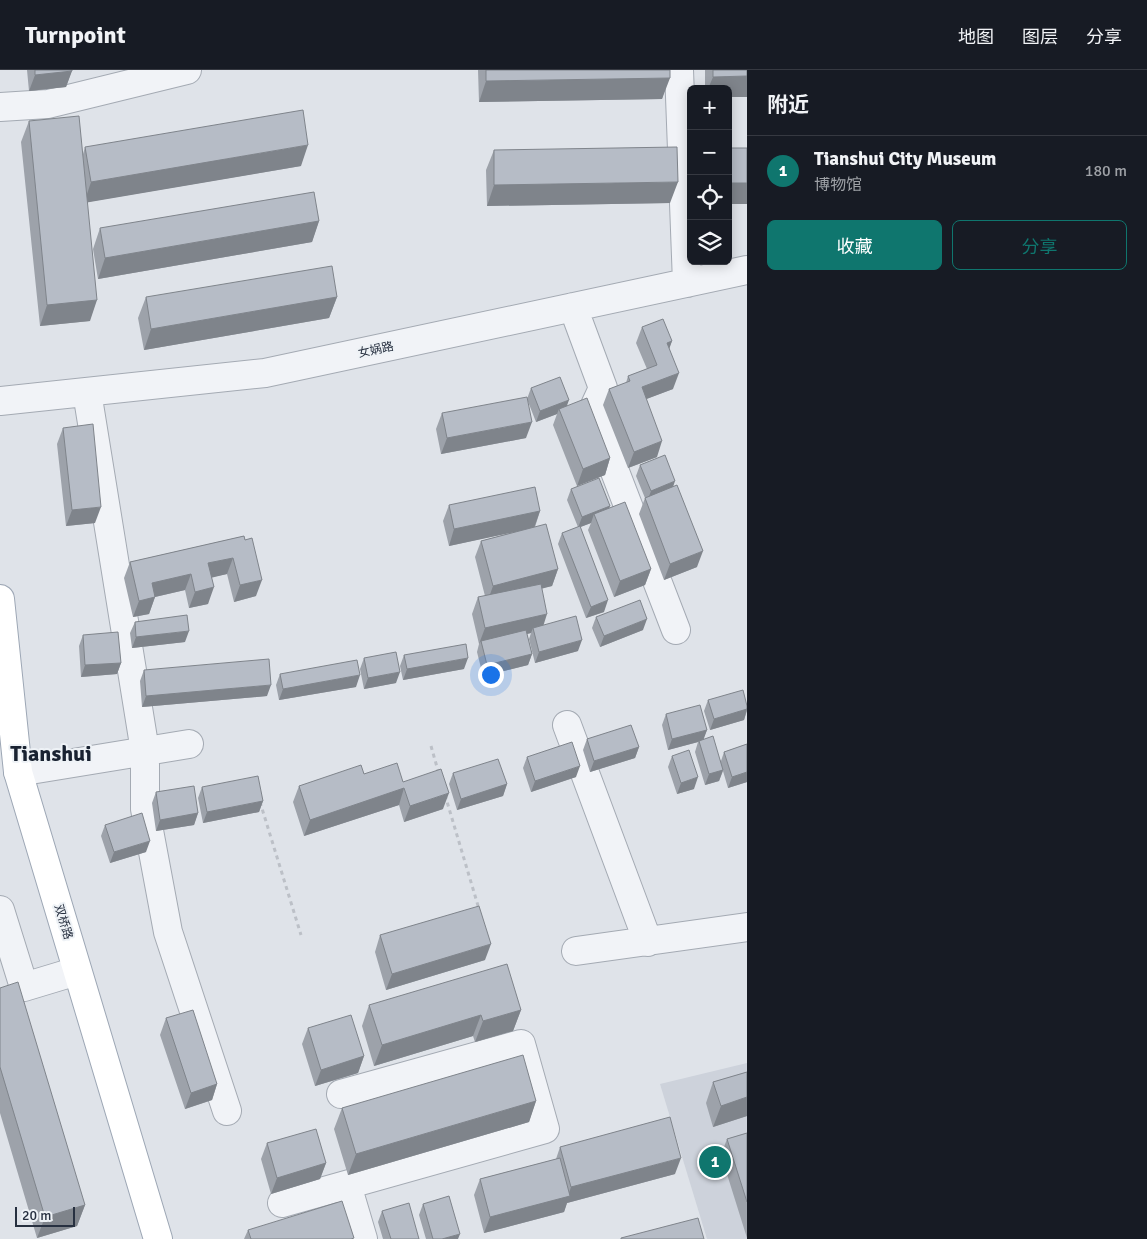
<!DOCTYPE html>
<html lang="zh">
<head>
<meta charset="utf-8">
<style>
  body { margin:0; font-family:Signika,"Noto Sans SC",sans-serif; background:#242831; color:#f1f3f6 }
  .controls { position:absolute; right:15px; top:15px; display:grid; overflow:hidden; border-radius:8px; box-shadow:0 2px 12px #0003 }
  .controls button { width:45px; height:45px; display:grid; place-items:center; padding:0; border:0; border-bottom:1px solid #363941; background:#171b24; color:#f1f3f6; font:25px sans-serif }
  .scale { position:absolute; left:15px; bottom:12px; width:60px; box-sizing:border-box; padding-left:5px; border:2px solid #273040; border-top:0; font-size:14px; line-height:18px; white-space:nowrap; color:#273040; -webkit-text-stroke:4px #eef2f6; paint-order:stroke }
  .you { position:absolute; left:490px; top:604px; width:18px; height:18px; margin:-12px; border:4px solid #fff; border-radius:50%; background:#1a73e8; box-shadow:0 0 0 8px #1a73e833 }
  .badge { display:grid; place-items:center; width:32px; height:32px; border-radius:50%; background:#0f766e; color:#fff; font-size:16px; font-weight:700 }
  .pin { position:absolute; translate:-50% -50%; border:2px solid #fff; box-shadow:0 1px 5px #0006 }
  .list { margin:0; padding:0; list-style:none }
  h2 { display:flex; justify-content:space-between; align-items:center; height:65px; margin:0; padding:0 20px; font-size:21px }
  h2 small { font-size:16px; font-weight:400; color:#9ea1a6 }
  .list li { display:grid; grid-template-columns:32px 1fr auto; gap:15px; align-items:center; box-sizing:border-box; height:70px; padding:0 20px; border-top:1px solid #363941 }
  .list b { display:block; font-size:19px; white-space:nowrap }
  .list p { margin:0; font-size:16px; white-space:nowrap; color:#9ea1a6 }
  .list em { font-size:16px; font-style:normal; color:#9ea1a6 }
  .actions { display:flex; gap:10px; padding:15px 20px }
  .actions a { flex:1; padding:11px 0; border:1px solid #0f766e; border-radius:8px; text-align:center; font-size:18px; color:#0f766e }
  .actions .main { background:#0f766e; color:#fff }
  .icon { flex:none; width:28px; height:28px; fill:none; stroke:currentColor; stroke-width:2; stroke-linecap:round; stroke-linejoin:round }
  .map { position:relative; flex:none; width:747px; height:1169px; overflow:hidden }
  header { display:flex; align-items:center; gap:30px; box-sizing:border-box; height:70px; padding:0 25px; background:#171b24; border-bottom:1px solid #363941 }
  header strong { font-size:24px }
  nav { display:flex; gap:28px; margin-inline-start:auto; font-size:18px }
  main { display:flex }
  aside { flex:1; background:#171b24 }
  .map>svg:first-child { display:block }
  .built { fill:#cdd2db }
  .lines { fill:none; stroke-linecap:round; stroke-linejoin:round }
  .minor-casing { stroke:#a4aab3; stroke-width:30 }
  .major-casing { stroke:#9da7b5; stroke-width:30 }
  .path { stroke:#bcc0c7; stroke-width:3; stroke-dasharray:4 4; stroke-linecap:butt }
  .minor { stroke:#f1f3f7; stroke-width:28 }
  .major { stroke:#fff; stroke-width:28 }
  .wall { fill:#9da2aa }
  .shaded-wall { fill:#7f848b }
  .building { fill:#b6bcc6; stroke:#7f848b }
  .labels { text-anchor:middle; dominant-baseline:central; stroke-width:4; stroke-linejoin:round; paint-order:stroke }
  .street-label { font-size:12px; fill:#273040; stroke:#eef2f6 }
  .town-label { font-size:22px; font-weight:bold; fill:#192231; stroke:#eef2f6 }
</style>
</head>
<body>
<header>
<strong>Turnpoint</strong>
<nav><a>地图</a><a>图层</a><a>分享</a></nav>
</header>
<main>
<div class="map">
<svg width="747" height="1169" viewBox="0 0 747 1169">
  <rect width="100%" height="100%" fill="#dfe3e9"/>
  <!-- built -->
  <path class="built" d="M747 993V1169H707L660 1014Z"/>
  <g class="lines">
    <!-- minor casing -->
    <g class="minor-casing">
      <path id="minor" d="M679 0 687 213
        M0 37 48 34 187 0
        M573 237 603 318 592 342 676 560
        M87 322 145 681V739L168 862 227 1041
        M0 331 265 303 747 200
        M567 655 648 872
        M18 702 189 674
        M0 840 24 917 77 901
        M576 881 747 857
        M347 1115 363 1169
        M282 1133 545 1059 521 974 341 1024"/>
    </g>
    <!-- major casing -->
    <g class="major-casing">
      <path id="major" d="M0 529 18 702 158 1169"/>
    </g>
    <!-- path -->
    <path class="path" d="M431 676 439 704
      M445 725 479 839
      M260 732 301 865"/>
    <!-- minor -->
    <use href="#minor" class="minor"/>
    <!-- major -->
    <use href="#major" class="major"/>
  </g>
  <!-- wall -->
  <path class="wall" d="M27 0H72L66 17 29 21Z
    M478 0H670L662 29 479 32Z
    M705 0H747V27H728V19H705Z
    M29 51 83 84 85 77 301 96 87 132 90 251 40 256 21 72Z
    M494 80 670 133 487 136 486 100Z
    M319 151 312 172 98 209 93 179 100 158Z
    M146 227H337L329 248 144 280 138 248Z
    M642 257 672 271 669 278 673 319 646 329 657 387 628 398 603 335 609 319 626 313 628 306 647 299 636 273Z
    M531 318 567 336 610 388 605 405 577 416 553 355 557 344 536 352 527 329Z
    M442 343 526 368 441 384 436 359Z
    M63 358 95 453 66 456 57 374Z
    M640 395 673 417 697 497 664 510 639 444 645 428 636 406Z
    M571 419 610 436 609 438 651 499 645 515 614 527 588 460 591 453 580 457 604 542 586 548 558 474 562 463 578 457 567 430Z
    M449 435 540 441 535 457 558 499 552 516 542 518 543 555 578 581 535 593 529 569 531 563 527 564 532 584 528 595 483 606 477 582 479 574 472 544 478 527 485 526 475 487 481 471 517 461 449 476 443 451Z
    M244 466 256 526 234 532 227 504 212 507 208 534 189 538 185 520 155 527 149 544 133 547 124 508 130 492Z
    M596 547 643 560 600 577 592 558Z
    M135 552 185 572 132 578 130 563Z
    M83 565 121 593 117 604 81 607 79 576Z
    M404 585 464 599 403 610 400 596Z
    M364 588 396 613 364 619 360 599Z
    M144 600 267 626 142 637 140 611Z
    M280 604 356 617 279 630 276 615Z
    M708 630 747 636V641L744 650 710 660 704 641Z
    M666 644 707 660 703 669 721 691 724 682 747 674V712L728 718 723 701 719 711 705 715 695 682 698 672 668 680 662 655Z
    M587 669 639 677 635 688 590 702 583 680Z
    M672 686 694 719 677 724 668 697Z
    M527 687 576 707 531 722 523 698Z
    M453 703 507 714 503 726 457 740 449 714Z
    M364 704 403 712 443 739 404 752 399 735 304 766 293 732 299 716Z
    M202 717 263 731 259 742 203 753 198 728Z
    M156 722 198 743 194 755 156 761 152 733Z
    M105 755 146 782 110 793 101 766Z
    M380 865 485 890 386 920 375 882Z
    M0 918 85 1135 77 1156 37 1168 0 1043Z
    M369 935 521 940 513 961 475 972 473 966 374 996 362 956Z
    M166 948 217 1014 212 1030 185 1039 160 965Z
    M308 958 364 986 358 1003 315 1016 302 974Z
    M747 1002V1046L713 1057 706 1033 713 1012Z
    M536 1031 529 1052 348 1105 334 1059 342 1038Z
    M747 1063V1168L721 1085 727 1069Z
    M267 1073 326 1093 320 1109 271 1124 261 1089Z
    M560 1077 675 1104 567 1133 564 1142 484 1163 474 1125 480 1109 556 1089Z
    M423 1134 458 1169H426L419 1145Z
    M382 1141 419 1169H383L378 1152Z
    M248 1160 354 1169H244Z"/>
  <!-- shaded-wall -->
  <path class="shaded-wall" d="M72 1 66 17 29 21 35 5Z
    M747 6V27H728V19H708L713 7Z
    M670 8 662 29 479 32 486 11Z
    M308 75 301 96 84 133 91 112Z
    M678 112 670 133 487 136 494 115Z
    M728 113H747V134H728Z
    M319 151 312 172 98 209 105 188Z
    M337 227 329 248 144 280 151 259Z
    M97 230 90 251 40 256 47 235Z
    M672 271 666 288 667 273Z
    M679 303 673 319 636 333 642 317Z
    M569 330 565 341 559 339 557 344 536 352 540 341Z
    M532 352 526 368 441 384 447 368Z
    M662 371 657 387 628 398 634 382Z
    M610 388 605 405 577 416 583 399Z
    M675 411 671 423 647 432 651 421Z
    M610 436 606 447 594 444 591 453 578 458 582 447Z
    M101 437 95 453 66 456 72 440Z
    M540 441 534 458 449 476 454 459Z
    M703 481 697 497 664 510 670 494Z
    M233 488 227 504 202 510 208 493Z
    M558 499 552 516 487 533 493 516Z
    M651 499 645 515 614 527 620 511Z
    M191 504 185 520 146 529 152 513Z
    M262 510 256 526 234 532 240 515Z
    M214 517 208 534 189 538 195 522Z
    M155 527 149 544 133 547 139 531Z
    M608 530 604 542 586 548 591 537Z
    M547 544 542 560 533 558 531 563 481 574V571L479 574 485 558Z
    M647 549 643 560 600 577 604 566Z
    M189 561 185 572 132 578 136 567Z
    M582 570 578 581 535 593 539 582Z
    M532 584 528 595 483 606 487 595Z
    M468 588 464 599 403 610 407 599Z
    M121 593 117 604 81 607 85 595Z
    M400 602 396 613 364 619 368 608Z
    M360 605 356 617 279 630 283 619Z
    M271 615 267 626 142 637 146 626Z
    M747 639 744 650 710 660 714 649Z
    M707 660 703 671H699L698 672 668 680 672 669Z
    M639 677 635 688 590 702 594 691Z
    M580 696 576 707 531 722 535 711Z
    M723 700 719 711 705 715 709 704Z
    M747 702V712L728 718 732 707Z
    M698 707 694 719 677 724 681 713Z
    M507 714 503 726 457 740 461 729Z
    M404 718 399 735 304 766 310 750Z
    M449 723 443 739 404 752 410 736Z
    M263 731 259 742 203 753 207 742Z
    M198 743 194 755 156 761 160 750Z
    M150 771 146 782 110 793 114 782Z
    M491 874 485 890 386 920 392 904Z
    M521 940 513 961 475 972 483 951Z
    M481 945 473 966 374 996 382 975Z
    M364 986 358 1003 315 1016 321 1000Z
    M217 1014 212 1030 185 1039 191 1023Z
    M747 1027V1046L713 1057 721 1036Z
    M536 1031 529 1052 348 1105 356 1084Z
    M681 1088 675 1104 567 1133 564 1142 484 1163 490 1147 568 1126 571 1117Z
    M326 1093 320 1109 271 1124 277 1108Z
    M85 1135 77 1156 37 1168 45 1147Z
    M460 1164 458 1169H442Z"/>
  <!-- building -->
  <path class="building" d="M35 0H72V1L35 5Z
    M486 0H670V8L486 11Z
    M713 0H747V6L713 7Z
    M303 40 308 75 91 112 85 77Z
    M79 46 97 230 47 235 29 51Z
    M677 77 678 112 494 115V80Z
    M728 78H747V113H728Z
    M314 122 319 151 105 188 100 158Z
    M332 196 337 227 151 259 146 227Z
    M663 249 672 271 667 273 679 303 642 317 662 371 634 382 609 319 630 311 628 306 657 295 642 257Z
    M560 307 569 330 540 341 531 318Z
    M527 327 532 352 447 368 442 343Z
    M587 328 610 388 583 399 559 339Z
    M93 354 101 437 72 440 63 358Z
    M665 385 675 411 651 421 640 395Z
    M599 408 610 436 582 447 571 419Z
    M677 415 703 481 670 494 645 428Z
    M535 417 540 441 454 459 449 435Z
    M625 432 651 499 620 511 594 444Z
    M546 454 558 499 493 516 481 471Z
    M580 456 608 530 591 537 562 463Z
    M244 466 245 470 252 468 262 510 240 515 233 488 208 493 214 517 195 522 191 504 152 513 155 527 139 531 130 492Z
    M541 514 547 544 485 558 478 527Z
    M640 530 647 549 604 566 596 547Z
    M187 545 189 561 136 567 135 552Z
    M576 546 582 570 539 582 533 558Z
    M526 560 532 584 487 595 481 571Z
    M118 562 121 593 85 595 83 565Z
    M466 574 468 588 407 599 404 585Z
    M396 582 400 602 368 608 364 588Z
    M269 589 271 615 146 626 144 600Z
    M357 590 360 605 283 619 280 604Z
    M743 620 747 636V639L714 649 708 630Z
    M700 635 707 660 672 669 666 644Z
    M631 655 639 677 594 691 587 669Z
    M713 666 723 700 709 704 699 671Z
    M572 672 580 696 535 711 527 687Z
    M747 674V702L732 707 724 682Z
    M689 680 698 707 681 713 672 686Z
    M498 689 507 714 461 729 453 703Z
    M397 693 403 712 441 699 449 723 410 736 404 718 310 750 299 716 361 695 364 704Z
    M258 706 263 731 207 742 202 717Z
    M194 716 198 743 160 750 156 722Z
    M142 743 150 771 114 782 105 755Z
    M479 836 491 874 392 904 380 865Z
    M507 894 521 940 483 951 481 945 382 975 369 935Z
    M18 912 85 1135 45 1147 0 997V918Z
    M193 940 217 1014 191 1023 166 948Z
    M351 945 364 986 321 1000 308 958Z
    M523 985 536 1031 356 1084 342 1038Z
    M747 1002V1027L721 1036 713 1012Z
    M670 1047 681 1088 571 1117 560 1077Z
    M316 1059 326 1093 277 1108 267 1073Z
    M747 1063V1132L727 1069Z
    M560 1088 570 1126 490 1147 480 1109Z
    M449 1126 460 1164 442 1169H433L423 1134Z
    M342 1131 354 1168 351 1169H251L248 1160Z
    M409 1133 419 1169H391L382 1141Z
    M698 1148 704 1169H621V1168Z"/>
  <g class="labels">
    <!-- street labels -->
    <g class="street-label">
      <text transform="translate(376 280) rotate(-12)">女娲路</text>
      <text transform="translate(63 852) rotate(73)">双桥路</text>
    </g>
    <!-- town labels -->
    <g class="town-label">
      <text x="51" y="683">Tianshui</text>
    </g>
  </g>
</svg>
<div class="controls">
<button>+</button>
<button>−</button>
<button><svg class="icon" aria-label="locate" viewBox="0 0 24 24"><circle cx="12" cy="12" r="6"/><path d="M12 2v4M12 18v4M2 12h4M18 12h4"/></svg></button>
<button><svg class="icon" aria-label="layers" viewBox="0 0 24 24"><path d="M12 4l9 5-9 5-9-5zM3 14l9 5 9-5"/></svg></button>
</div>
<div class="scale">20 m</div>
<div class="you"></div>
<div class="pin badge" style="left:715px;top:1092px">1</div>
</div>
<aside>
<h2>附近<small></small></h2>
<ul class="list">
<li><span class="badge">1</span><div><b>Tianshui City Museum</b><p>博物馆</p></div><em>180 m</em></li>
</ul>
<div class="actions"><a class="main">收藏</a><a>分享</a></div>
</aside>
</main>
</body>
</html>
